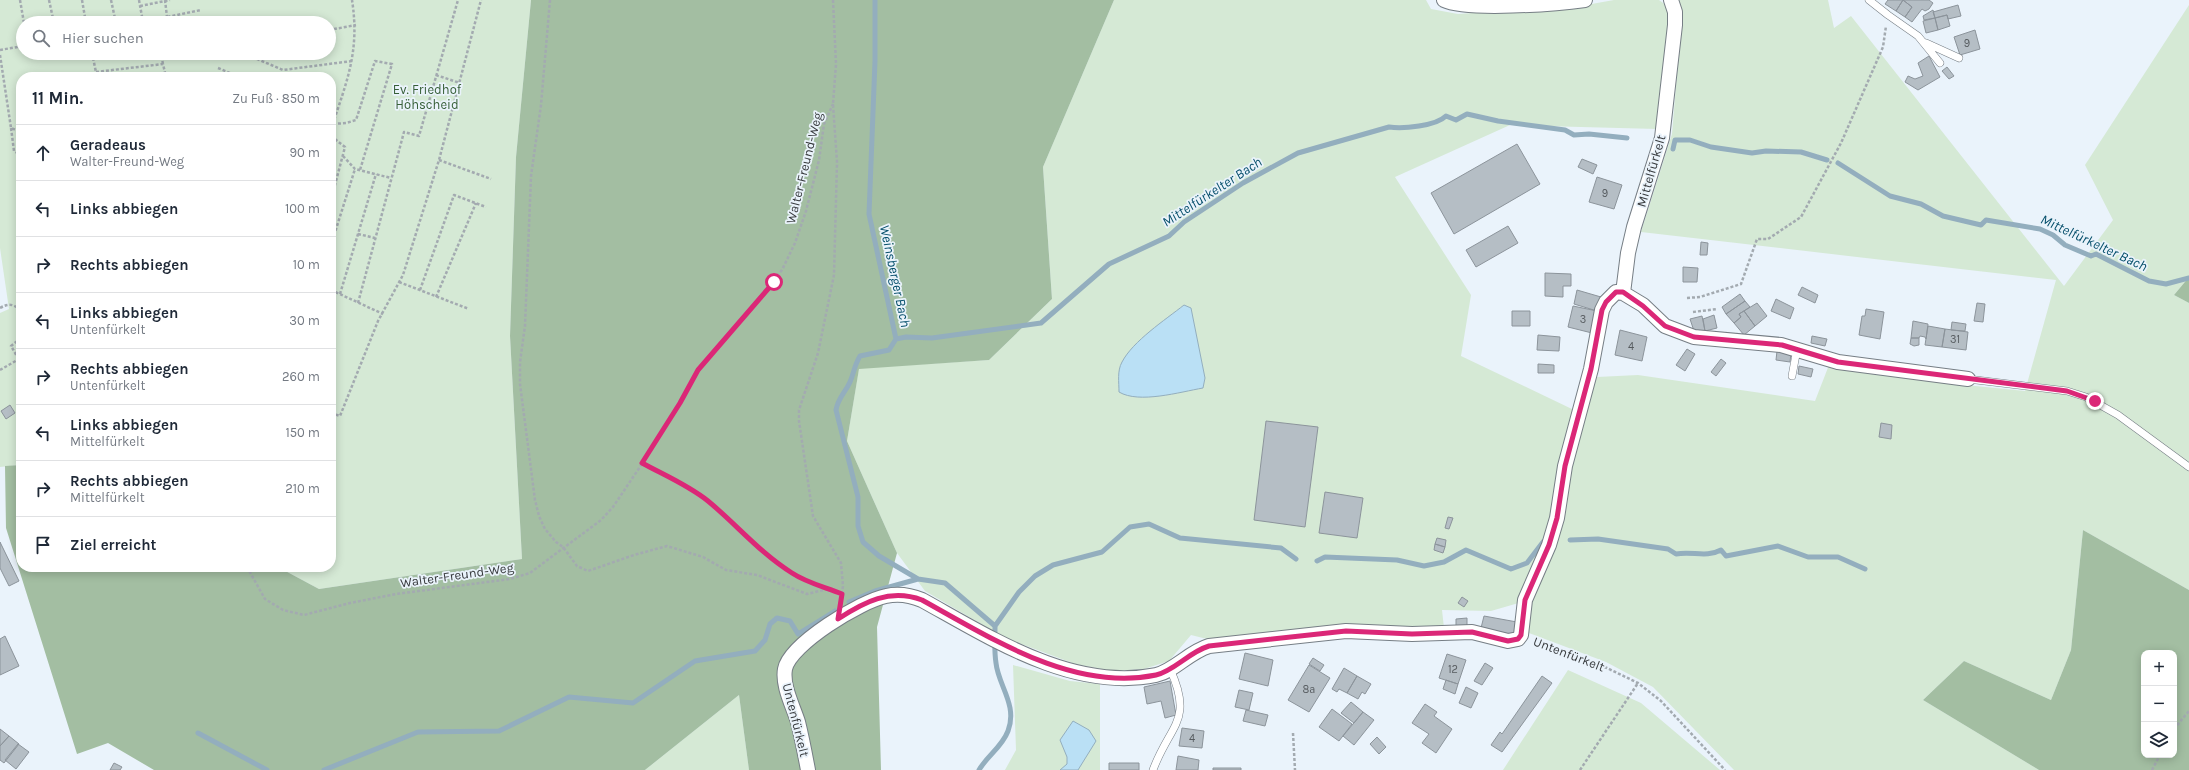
<!DOCTYPE html>
<html lang="de">
<head>
<meta charset="utf-8">
<style>
  body { margin:0; font-family:Karla,sans-serif; background:#f6f6f7; color:#1f2937 }
  .controls { position:absolute; right:12px; bottom:12px; display:grid; overflow:hidden; border-radius:8px; box-shadow:0 2px 10px #0003 }
  .controls button { width:36px; height:36px; display:grid; place-items:center; padding:0; border:0; border-bottom:1px solid #e0e1e3; background:#fff; color:#1f2937; font:20px sans-serif }
  .stop { position:absolute; width:12px; height:12px; margin:-9px; border:3px solid #db2777; border-radius:50%; background:#fff }
  .stop.end { background:#db2777; border-color:#fff; box-shadow:0 1px 4px #0008 }
  .list { margin:0; padding:0; list-style:none }
  h2 { display:flex; justify-content:space-between; align-items:center; height:52px; margin:0; padding:0 16px; font-size:17px }
  h2 small { font-size:13px; font-weight:400; color:#747a83 }
  .list li { display:grid; grid-template-columns:26px 1fr auto; gap:12px; align-items:center; box-sizing:border-box; height:56px; padding:0 16px; border-top:1px solid #e0e1e3 }
  .list b { display:block; font-size:15px; white-space:nowrap }
  .list p { margin:0; font-size:13px; white-space:nowrap; color:#747a83 }
  .list em { font-size:13px; font-style:normal; color:#747a83 }
  .icon { flex:none; width:22px; height:22px; fill:none; stroke:currentColor; stroke-width:2; stroke-linecap:round; stroke-linejoin:round }
  .map { position:relative; flex:none; width:2189px; height:770px; overflow:hidden }
  .search { position:absolute; background:#fff; box-shadow:0 2px 10px #0003; left:16px; top:16px; width:320px; height:44px; display:flex; align-items:center; gap:10px; box-sizing:border-box; padding:0 14px; border-radius:22px; color:#747a83; font-size:15px }
  .panel { position:absolute; background:#fff; box-shadow:0 2px 10px #0003; left:16px; top:72px; width:320px; height:500px; border-radius:16px }
  .map>svg:first-child { display:block }
  .green { fill:#d5e9d5; fill-rule:evenodd }
  .forest { fill:#a3bea2; fill-rule:evenodd }
  .water { fill:#bae0f5; stroke:#93aebe }
  .lines { fill:none; stroke-linecap:round; stroke-linejoin:round }
  .stream { stroke:#93aebe; stroke-width:5 }
  .building { fill:#b5bec5; stroke:#8c949b }
  .service-casing { stroke:#767e85; stroke-width:8 }
  .minor-casing { stroke:#767e85; stroke-width:16 }
  .path { stroke:#a3aab0; stroke-width:2.5; stroke-dasharray:3 2; stroke-linecap:butt }
  .service { stroke:#fff; stroke-width:7 }
  .minor { stroke:#fff; stroke-width:14 }
  .route { stroke:#db2777; stroke-width:5 }
  .labels { text-anchor:middle; dominant-baseline:central; stroke-width:3.5; stroke-linejoin:round; paint-order:stroke }
  .number-label { font-size:11px; fill:#565b5f }
  .park-label { font-size:13px; fill:#365f37; stroke:#eaf3fb }
  .street-label { font-size:13px; fill:#373a3d; stroke:#eaf3fb }
  .water-label { font-size:14px; font-style:italic; fill:#064f6b; stroke:#eaf3fb }
</style>
</head>
<body>
<div class="map">
<svg width="2189" height="770" viewBox="0 0 2189 770">
  <rect width="100%" height="100%" fill="#eaf3fb"/>
  <!-- green -->
  <path class="green" d="M0 0H531L516 157 510 336 522 559 319 589 278 567H331V77H21V465L0 467V313L9 309 0 248ZM23 23H329V53H23Z
    M1114 0H1426L1431 9 1458 14 1586 5 1614 0H1659L1670 8 1657 129 1510 125 1395 177 1471 295 1461 356 1574 410 1550 527 1522 602 1491 611 1442 610 1444 628 1349 625 1207 639 1191 635 1169 661 1144 669 1112 671 1075 664 1003 637 925 591 897 553 847 441 859 368 989 360 1052 299 1043 167Z
    M1679 0H1828L1834 28 1851 16 2064 286 2113 220 2085 165 2189 5V277L2174 295 2189 303V590L2083 530 2071 650 2051 700 1964 661 1923 700 2039 770H1734L1653 687 1606 662 1529 633 1530 607 1559 529 1576 433 1597 377 1638 375 1815 401 1829 365 1936 382 2025 391 2056 280 1641 232 1672 134 1682 13Z
    M1013 665 1070 681 1100 684V770H1005L1016 750Z
    M1568 670 1641 703 1720 770H1503Z
    M739 695 749 770H645Z"/>
  <!-- forest -->
  <path class="forest" d="M531 0H1114L1043 167 1052 299 989 360 859 369 847 441 897 553 877 627 881 770H749L739 695 645 770H154L108 743 77 754 6 528 5 466 21 465V567H278L319 589 522 559 510 336 516 157Z
    M2189 277V303L2174 295Z
    M2083 530 2189 590V770H2039L1923 700 1964 661 2051 700 2071 650ZM2144 653H2174V755H2144Z"/>
  <!-- water -->
  <path class="water" d="M1184 305 1191 308 1205 378 1203 388C1180 392 1139 404 1119 392 1119 382 1117 371 1122 362 1133 341 1165 320 1184 305Z
    M1073 721 1089 730 1096 741 1078 770H1060L1067 764V757L1060 740Z"/>
  <g class="lines">
    <!-- stream -->
    <path class="stream" d="M875 0V61L869 214 896 339 889 350 860 356C854 366 854 373 850 382 845 393 838 398 836 410L858 497V526L863 542 879 556 918 579 945 583 995 626C995 638 994 651 996 663 998 685 1018 705 1008 731 1002 747 987 756 979 770
      M1673 149 1675 140H1690L1711 147 1752 153 1766 151 1801 152 1827 160
      M1838 163 1890 196 1921 204 1943 216 1981 225 1986 220 2040 229 2053 235 2065 245 2091 256 2096 254 2149 281 2166 284 2189 278
      M896 339 906 337 932 338 1041 323 1109 264 1169 236 1184 222 1243 183 1298 153 1389 127C1403 129 1436 126 1446 116L1456 120 1467 114 1498 121 1565 130 1574 135 1589 134 1627 138
      M1570 540 1598 539 1668 549 1676 554C1693 551 1706 558 1721 550L1726 556 1778 546 1808 557H1838L1865 569
      M1317 561 1325 557 1397 560 1424 566 1444 562 1466 550 1511 569 1527 563 1543 542
      M849 602 875 591 918 579
      M995 626 1019 592 1035 576 1053 565 1102 552 1130 527 1149 524 1180 538 1281 548 1296 559
      M198 733 267 770
      M324 770 418 732 499 731 569 697 633 703 695 661 755 651 765 640 770 624 777 618 790 621 798 634 835 611"/>
  </g>
  <!-- building -->
  <path class="building" d="M1888 0H1903L1896 11 1885 4Z
    M1903 0 1912 7 1905 17 1896 11Z
    M1903 0H1929L1933 3 1929 9 1925 11 1922 9 1912 22 1905 17 1912 7Z
    M1958 5 1961 16 1948 19 1947 15 1935 18 1933 12Z
    M1933 10 1935 18 1924 20 1923 16Z
    M1947 15 1950 26 1938 30 1935 18Z
    M1935 18 1938 30 1926 33 1923 21Z
    M1975 30 1980 49 1960 55 1954 37Z
    M1929 56 1940 77 1918 90 1905 82 1908 76 1915 79 1923 76 1918 63Z
    M1947 67 1954 76 1949 79 1942 71Z
    M1517 144 1540 184 1454 234 1431 193Z
    M1582 159 1597 165 1593 174 1578 167Z
    M1597 177 1622 185 1614 209 1589 202Z
    M1508 226 1518 243 1476 267 1466 250Z
    M1701 242 1708 243 1707 255H1700Z
    M1683 267 1698 268 1697 282H1683Z
    M1545 273 1571 274V286H1563V297L1545 296Z
    M1802 287 1818 295 1815 303 1798 295Z
    M1577 290 1601 297 1597 311 1574 304Z
    M1740 294 1745 301 1726 314 1722 307Z
    M1776 299 1794 308 1790 319 1771 311Z
    M1745 301 1750 307 1739 314 1741 317 1734 323 1726 314Z
    M1757 303 1767 316 1755 326 1744 311Z
    M1977 303 1985 304 1983 322 1974 321Z
    M1573 306 1597 311 1592 333 1568 327Z
    M1866 309 1884 312 1880 339 1859 335 1862 316H1865Z
    M1512 311H1530V326H1512Z
    M1744 311 1755 326 1744 335 1734 323 1741 317 1739 314Z
    M1714 315 1717 328 1705 331 1703 319Z
    M1702 316 1705 331 1695 334 1690 319Z
    M1913 321 1928 324 1926 339 1925 337 1920 336 1919 338H1911Z
    M1952 322 1966 324 1965 331 1951 330Z
    M1928 326 1945 329 1942 347 1925 345Z
    M1945 329 1968 332 1966 350 1942 347Z
    M1620 330 1647 337 1642 361 1615 355Z
    M1538 335 1560 337 1559 351 1537 350Z
    M1812 336 1827 339 1825 346 1811 343Z
    M1911 338H1919V345L1914 346 1910 344Z
    M1687 349 1695 354 1685 371 1676 365Z
    M1777 351 1791 353 1790 362 1776 360Z
    M1721 359 1726 363 1716 376 1711 372Z
    M1538 364 1554 365V373H1538Z
    M1799 366 1813 369 1811 377 1798 374Z
    M10 405 15 413 6 419 1 411Z
    M1266 421 1318 427 1305 527 1254 520Z
    M1881 423 1892 425 1891 439 1879 437Z
    M1325 492 1363 498 1357 538 1319 533Z
    M1448 517 1453 518 1449 529 1445 528Z
    M1437 538 1446 540 1445 547 1435 544Z
    M0 542 19 581 9 586 0 568Z
    M1435 544 1445 547 1443 553 1434 550Z
    M1462 597 1468 601 1464 607 1458 603Z
    M1484 616 1517 622 1514 635 1481 628Z
    M1467 618V627H1456V619Z
    M5 636 19 666 0 675V639Z
    M1245 653 1273 660 1268 686 1239 679Z
    M1447 654 1466 660 1458 684 1439 678Z
    M1313 658 1324 665 1320 671 1309 664Z
    M1485 663 1493 668 1482 685 1474 681Z
    M1309 665 1330 678 1309 712 1288 700Z
    M1344 668 1357 676 1347 693 1339 689 1337 692 1332 689Z
    M1357 676 1371 684 1365 694 1362 692 1358 699 1347 693Z
    M1542 676 1552 683 1502 752 1491 745 1500 732 1502 734Z
    M1446 680 1458 684 1455 694 1443 689Z
    M1170 681 1176 715 1165 718 1161 701 1147 704 1144 687Z
    M1466 687 1478 693 1471 708 1459 703Z
    M1239 690 1253 693 1249 710 1235 707Z
    M1351 702 1363 712 1354 723 1341 713Z
    M1425 704 1437 712 1434 716 1452 729 1436 753 1422 743 1429 734 1412 723Z
    M1332 709 1352 724 1339 741 1319 727Z
    M1246 710 1268 715 1265 726 1243 721Z
    M1363 712 1374 720 1354 745 1343 736Z
    M1182 728 1204 731 1202 748 1179 746Z
    M0 729 9 736 0 746Z
    M9 736 19 744 4 763 0 760V746Z
    M1377 737 1386 747 1379 754 1370 744Z
    M18 744 29 752 16 769 5 760Z
    M1178 756 1199 760 1198 770H1176Z
    M114 763 122 767 120 770H110Z
    M1109 763H1139V770H1109Z
    M1213 768H1241V770H1213Z"/>
  <g class="lines">
    <!-- service casing -->
    <g class="service-casing">
      <path id="service" d="M1869 0 1888 15 1918 36 1940 63
        M1926 43 1959 58
        M1792 376 1797 349
        M1968 379 2067 391 2086 397 2118 415 2189 467
        M1153 770C1170 724 1194 721 1170 669"/>
    </g>
    <!-- minor casing -->
    <g class="minor-casing">
      <path id="minor" d="M1444 0C1467 11 1556 4 1585 0
        M1623 293 1628 253 1634 227 1662 138 1675 25V12L1671 0
        M808 770C805 754 802 738 798 722 793 706 782 686 785 669 790 644 861 601 886 596 899 593 910 595 922 600 991 638 1073 692 1156 675 1174 671 1189 652 1209 646L1346 631 1412 634 1472 632 1508 641 1518 639 1521 635 1525 600 1549 545 1557 518 1565 466 1591 369 1602 310 1606 302 1616 292 1623 293 1643 305 1665 326 1694 337 1781 345 1838 362 1968 379"/>
    </g>
    <!-- path -->
    <path class="path" d="M20 0 24 23
      M49 0 54 23
      M82 0 86 23
      M111 0 116 23
      M139 0 143 22 140 23
      M165 0 167 17
      M550 0 541 105 531 176 525 326 520 362V384L535 500 539 516 545 529 556 542 563 547 577 566 588 571 634 555 667 546 703 557 726 570 757 575 807 594 828 589
      M833 0 836 64 833 104 837 162 834 275 818 353 799 410V421L813 516 841 563 843 586 841 600
      M140 6 170 0
      M143 22 201 10
      M329 30 356 25
      M0 50 23 46
      M92 53 97 77
      M243 53 283 70 352 61
      M0 55 11 128 21 132
      M163 64 161 55 168 53
      M218 68 239 77
      M96 72 163 64 166 77
      M436 75 460 83
      M333 124 346 123 356 120 375 61 392 64 360 170
      M11 128 14 151 21 155
      M331 129C347 81 360 51 352 0
      M331 136 345 147 331 200
      M343 156 355 169 391 178
      M439 160 491 179
      M358 234 375 238
      M331 245 355 169
      M399 282 469 309
      M331 290 383 314
      M420 290 454 195 486 207
      M340 294 376 174
      M436 297 476 203
      M1687 298 1700 297 1741 284 1757 239H1768L1801 217 1841 143 1883 47 1886 26
      M358 303 404 132 419 136 458 0
      M0 308C9 303 13 304 21 310
      M1693 312 1717 309
      M21 338 11 346 21 363
      M0 370 19 359
      M331 413 340 416 378 321 403 275 439 160 481 0
      M642 463C664 474 688 485 708 501 736 524 760 553 792 573 807 583 825 587 842 594
      M247 567 265 599 283 610 304 615 350 603 396 594 510 579 530 573 601 520 613 507 656 443 698 370 782 270 795 243 806 211 819 160 824 124 833 104
      M1534 641 1607 668 1638 683 1661 701 1725 770
      M2174 729 2189 711
      M1293 733 1295 770
      M1580 770 1638 683
      M2152 770 2160 755"/>
    <!-- service -->
    <use href="#service" class="service"/>
    <!-- minor -->
    <use href="#minor" class="minor"/>
  </g>
  <g class="lines">
    <!-- route -->
    <path class="route" d="M774 282 698 370 680 403 642 463C664 475 688 485 708 501 736 524 760 553 792 573 807 583 825 587 842 594L838 619C864 602 890 588 922 600 991 638 1073 692 1156 675 1174 671 1189 652 1209 646L1346 631 1412 634 1472 632 1508 641 1518 639 1521 635 1525 600 1549 545 1557 518 1565 466 1591 369 1602 310 1606 302 1616 292H1623L1643 306 1665 326 1694 337 1782 345 1838 362 2067 391 2095 401"/>
  </g>
  <g class="labels">
    <!-- number labels -->
    <g class="number-label">
      <text x="1967" y="43">9</text>
      <text x="1605" y="193">9</text>
      <text x="1583" y="319">3</text>
      <text x="1955" y="339">31</text>
      <text x="1631" y="346">4</text>
      <text x="1453" y="669">12</text>
      <text x="1309" y="689">8a</text>
      <text x="1192" y="738">4</text>
    </g>
    <!-- park labels -->
    <g class="park-label">
      <text x="427" y="89">Ev. Friedhof<tspan x="427" dy="15">Höhscheid</tspan></text>
    </g>
    <!-- street labels -->
    <g class="street-label">
      <text transform="translate(804 168) rotate(-76)">Walter-Freund-Weg</text>
      <text transform="translate(1651 171) rotate(-74)">Mittelfürkelt</text>
      <text transform="translate(457 575) rotate(-8)">Walter-Freund-Weg</text>
      <text transform="translate(1569 654) rotate(21)">Untenfürkelt</text>
      <text transform="translate(796 720) rotate(76)">Untenfürkelt</text>
    </g>
    <!-- water labels -->
    <g class="water-label">
      <text transform="translate(1212 192) rotate(-33)">Mittelfürkelter Bach</text>
      <text transform="translate(2094 243) rotate(25)">Mittelfürkelter Bach</text>
      <text transform="translate(895 276) rotate(78)">Weinsberger Bach</text>
    </g>
  </g>
</svg>
<div class="controls">
<button>+</button>
<button>−</button>
<button><svg class="icon" aria-label="layers" viewBox="0 0 24 24"><path d="M12 4l9 5-9 5-9-5zM3 14l9 5 9-5"/></svg></button>
</div>
<div class="stop" style="left:774px;top:282px"></div>
<div class="stop end" style="left:2095px;top:401px"></div>
<div class="search"><svg class="icon" aria-label="search" viewBox="0 0 24 24"><circle cx="10" cy="10" r="6"/><path d="M15 15l6 6"/></svg>Hier suchen</div>
<section class="panel">
<h2>11 Min.<small>Zu Fuß · 850 m</small></h2>
<ul class="list">
<li><svg class="icon" aria-label="ahead" viewBox="0 0 24 24"><path d="M12 20V5M6 11l6-6 6 6"/></svg><div><b>Geradeaus</b><p>Walter-Freund-Weg</p></div><em>90 m</em></li>
<li><svg class="icon" aria-label="left" viewBox="0 0 24 24"><path d="M17 20v-9H6M10 6l-5 5 5 5"/></svg><div><b>Links abbiegen</b></div><em>100 m</em></li>
<li><svg class="icon" aria-label="right" viewBox="0 0 24 24"><path d="M7 20v-9h11M14 6l5 5-5 5"/></svg><div><b>Rechts abbiegen</b></div><em>10 m</em></li>
<li><svg class="icon" aria-label="left" viewBox="0 0 24 24"><path d="M17 20v-9H6M10 6l-5 5 5 5"/></svg><div><b>Links abbiegen</b><p>Untenfürkelt</p></div><em>30 m</em></li>
<li><svg class="icon" aria-label="right" viewBox="0 0 24 24"><path d="M7 20v-9h11M14 6l5 5-5 5"/></svg><div><b>Rechts abbiegen</b><p>Untenfürkelt</p></div><em>260 m</em></li>
<li><svg class="icon" aria-label="left" viewBox="0 0 24 24"><path d="M17 20v-9H6M10 6l-5 5 5 5"/></svg><div><b>Links abbiegen</b><p>Mittelfürkelt</p></div><em>150 m</em></li>
<li><svg class="icon" aria-label="right" viewBox="0 0 24 24"><path d="M7 20v-9h11M14 6l5 5-5 5"/></svg><div><b>Rechts abbiegen</b><p>Mittelfürkelt</p></div><em>210 m</em></li>
<li><svg class="icon" aria-label="arrive" viewBox="0 0 24 24"><path d="M6 21V4h12l-3 4 3 4H6"/></svg><div><b>Ziel erreicht</b></div></li>
</ul>
</section>
</div>
</body>
</html>
